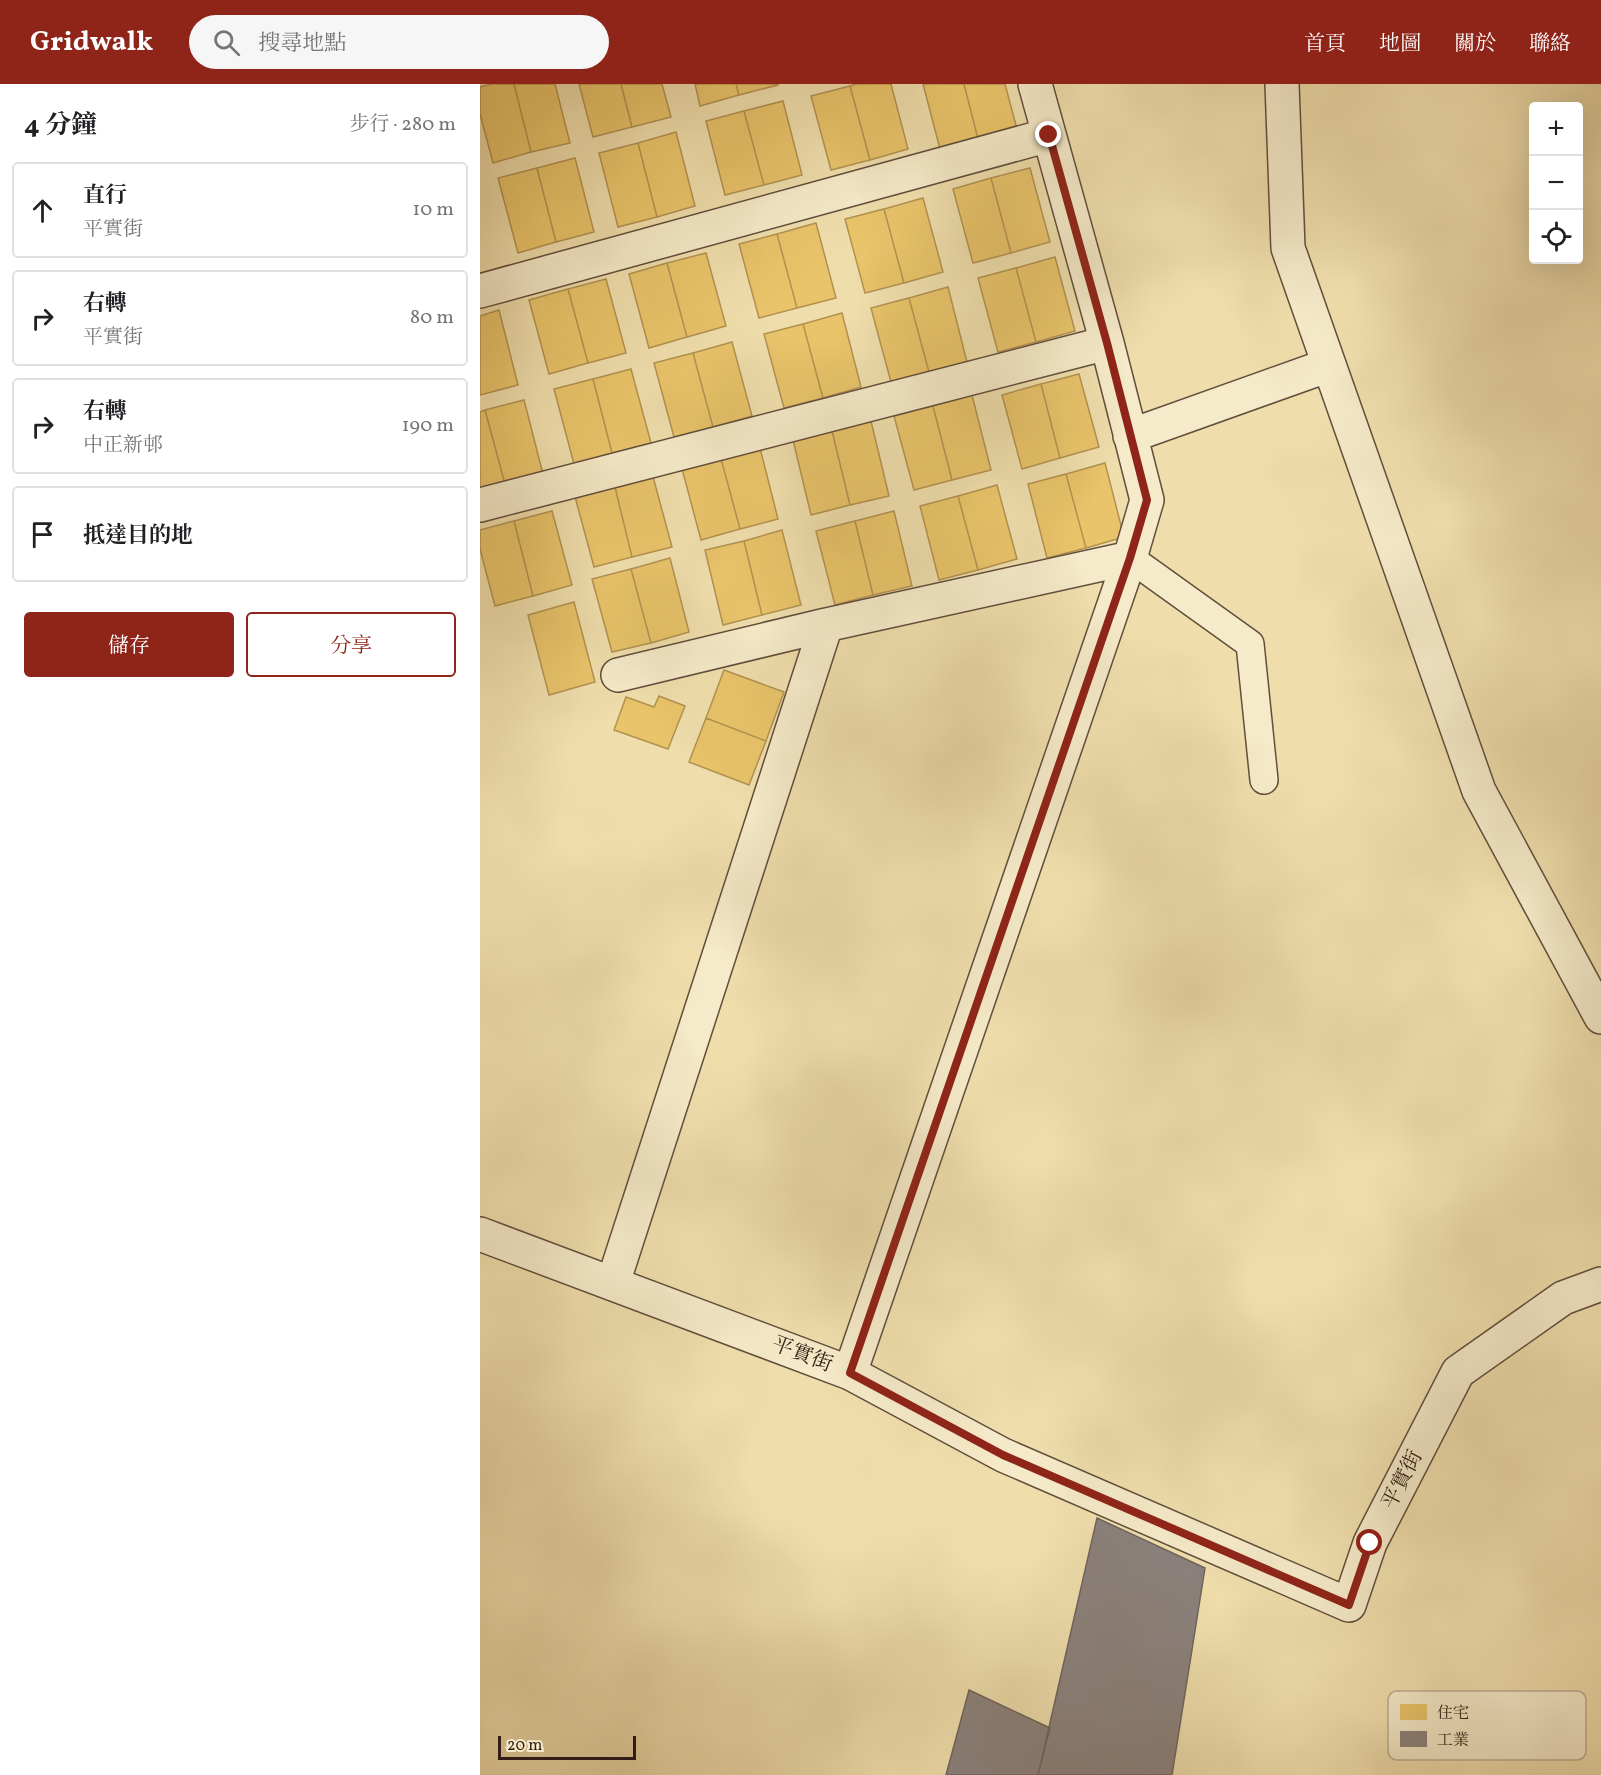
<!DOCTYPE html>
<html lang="zh-TW">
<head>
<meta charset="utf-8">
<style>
  body { margin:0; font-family:Vollkorn,"Noto Serif TC",serif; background:#f6f6f6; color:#202124 }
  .controls { position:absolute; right:18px; top:18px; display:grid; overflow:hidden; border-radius:6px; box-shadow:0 6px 24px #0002 }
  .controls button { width:54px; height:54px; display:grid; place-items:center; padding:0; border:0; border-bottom:2px solid #e0e0e0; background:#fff; color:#202124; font:30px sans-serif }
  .scale { position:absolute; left:18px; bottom:15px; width:138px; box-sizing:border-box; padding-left:6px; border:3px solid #321e16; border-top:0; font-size:16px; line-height:21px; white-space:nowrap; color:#321e16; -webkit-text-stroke:4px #f5eac9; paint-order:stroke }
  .stop { position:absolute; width:18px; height:18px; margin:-14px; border:4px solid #8f2418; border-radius:50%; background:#fff }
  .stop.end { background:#8f2418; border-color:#fff; box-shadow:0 2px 6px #0008 }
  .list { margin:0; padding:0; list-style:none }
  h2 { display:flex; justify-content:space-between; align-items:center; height:78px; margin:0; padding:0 24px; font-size:26px }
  h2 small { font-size:20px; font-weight:400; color:#757577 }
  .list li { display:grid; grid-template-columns:39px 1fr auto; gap:18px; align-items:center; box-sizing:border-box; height:96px; margin:0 12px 12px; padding:0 12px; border:2px solid #e0e0e0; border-radius:6px }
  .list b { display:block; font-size:22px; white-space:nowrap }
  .list p { margin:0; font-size:20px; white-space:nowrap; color:#757577 }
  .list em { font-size:20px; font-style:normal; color:#757577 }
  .actions { display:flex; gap:12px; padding:18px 24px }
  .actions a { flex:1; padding:14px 0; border:2px solid #8f2418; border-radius:6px; text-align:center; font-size:21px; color:#8f2418 }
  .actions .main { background:#8f2418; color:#fff }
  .icon { flex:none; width:33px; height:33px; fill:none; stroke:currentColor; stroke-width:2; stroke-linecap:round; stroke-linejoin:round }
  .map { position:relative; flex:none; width:1121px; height:1691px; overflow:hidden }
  header { display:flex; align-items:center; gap:36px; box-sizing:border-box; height:84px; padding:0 30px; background:#8f2418; color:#fff }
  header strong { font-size:28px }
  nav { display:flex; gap:33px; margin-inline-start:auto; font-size:21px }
  .search { width:420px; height:54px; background:#f6f6f6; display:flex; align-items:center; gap:15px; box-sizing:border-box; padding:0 21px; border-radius:33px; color:#757577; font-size:22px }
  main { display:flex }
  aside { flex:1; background:#fff }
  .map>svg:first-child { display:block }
  .homes { fill:#e9c46a; stroke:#b29251; stroke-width:1.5 }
  .industry { fill:#8a817c; stroke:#70635d; stroke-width:1.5 }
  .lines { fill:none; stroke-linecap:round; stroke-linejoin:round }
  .service-casing { stroke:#614e3c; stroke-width:30 }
  .minor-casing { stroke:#614e3c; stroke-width:36 }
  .service { stroke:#f5eac9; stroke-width:27 }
  .minor { stroke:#f5eac9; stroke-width:33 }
  .route { stroke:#8f2418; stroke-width:8 }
  .labels { text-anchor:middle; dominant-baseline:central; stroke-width:6; stroke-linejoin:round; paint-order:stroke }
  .street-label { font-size:21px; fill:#321e16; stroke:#f5eac9 }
  .key { fill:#f5eac9; stroke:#baad93; stroke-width:1.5 }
  .key-label { font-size:16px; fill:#321e16 }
</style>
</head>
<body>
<header>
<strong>Gridwalk</strong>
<div class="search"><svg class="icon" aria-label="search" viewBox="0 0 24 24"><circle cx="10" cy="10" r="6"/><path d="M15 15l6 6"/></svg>搜尋地點</div>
<nav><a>首頁</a><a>地圖</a><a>關於</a><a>聯絡</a></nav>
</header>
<main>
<aside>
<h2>4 分鐘<small>步行 · 280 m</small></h2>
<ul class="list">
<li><svg class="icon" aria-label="ahead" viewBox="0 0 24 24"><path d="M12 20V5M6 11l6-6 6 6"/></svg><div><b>直行</b><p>平實街</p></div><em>10 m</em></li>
<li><svg class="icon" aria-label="right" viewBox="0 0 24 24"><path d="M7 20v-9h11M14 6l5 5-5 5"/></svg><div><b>右轉</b><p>平實街</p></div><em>80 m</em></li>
<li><svg class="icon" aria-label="right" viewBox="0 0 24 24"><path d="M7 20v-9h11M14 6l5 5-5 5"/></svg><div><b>右轉</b><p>中正新邨</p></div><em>190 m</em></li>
<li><svg class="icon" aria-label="arrive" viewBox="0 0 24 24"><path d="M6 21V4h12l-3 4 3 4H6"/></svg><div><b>抵達目的地</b></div></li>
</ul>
<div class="actions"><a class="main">儲存</a><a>分享</a></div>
</aside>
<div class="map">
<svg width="1121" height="1691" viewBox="0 0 1121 1691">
  <rect width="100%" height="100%" fill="#efdeac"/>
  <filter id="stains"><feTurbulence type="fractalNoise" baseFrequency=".00333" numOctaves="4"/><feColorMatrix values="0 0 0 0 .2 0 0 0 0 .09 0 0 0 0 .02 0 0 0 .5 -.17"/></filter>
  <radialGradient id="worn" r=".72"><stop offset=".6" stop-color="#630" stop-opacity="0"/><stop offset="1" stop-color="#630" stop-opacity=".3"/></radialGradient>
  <!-- homes -->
  <path class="homes" d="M12 0H34L51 68 13 79 0 30V3Z
    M34 0H75L90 59 51 68Z
    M99 0H141L152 43 113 53Z
    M141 0H182L191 33 152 43Z
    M215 0H256L259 11 220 22Z
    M256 0H297L298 1 259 11Z
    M376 0H411L428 65 390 76 370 2Z
    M443 0H484L498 55 460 65Z
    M484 0H525L537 45 498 55Z
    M370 2 390 76 351 86 331 12Z
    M303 17 322 91 284 101 264 27Z
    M264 27 284 101 245 111 226 37Z
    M196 48 215 122 177 133 158 59Z
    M158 59 177 133 138 143 119 69Z
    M95 74 114 148 76 158 57 84Z
    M57 84 76 158 38 169 18 94Z
    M550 84 570 158 531 169 511 94Z
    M511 94 531 169 493 179 473 105Z
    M443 114 463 188 424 199 404 125Z
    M404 125 424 199 385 209 365 135Z
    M336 139 356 214 317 224 297 150Z
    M297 150 317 224 279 234 259 160Z
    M226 169 246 242 207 253 187 179Z
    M575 173 595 247 556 258 536 184Z
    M187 179 207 253 169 264 149 190Z
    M536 184 556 258 518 268 498 194Z
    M126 195 146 269 108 279 88 205Z
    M468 203 487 278 449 288 429 214Z
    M88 205 108 279 69 290 49 216Z
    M429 214 449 288 411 298 391 224Z
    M19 226 38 301 0 311V232Z
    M362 229 381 303 343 314 323 240Z
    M323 240 343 314 304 324 284 250Z
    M252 258 272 332 233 343 213 269Z
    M213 269 233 343 194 353 174 279Z
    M151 285 171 359 132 369 113 295Z
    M599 290 619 363 580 374 561 300Z
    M113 295 132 369 94 380 74 305Z
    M561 300 580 374 542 385 522 311Z
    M492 311 511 386 472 396 453 322Z
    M44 316 63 390 25 400 5 326Z
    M453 322 472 396 434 406 414 332Z
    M5 326 25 400 0 407V328Z
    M391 337 409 412 370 421 352 347Z
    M352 347 370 421 331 431 313 356Z
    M279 360 298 435 260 445 240 371Z
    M240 371 260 445 221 456 201 381Z
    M625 379 644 453 606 464 586 390Z
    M172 389 192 463 152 473 134 399Z
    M586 390 606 464 567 474 548 400Z
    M134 399 152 473 114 483 94 409Z
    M517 401 537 475 498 486 478 412Z
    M478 412 498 486 459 496 440 422Z
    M72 427 92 501 53 512 34 437Z
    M414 427 432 502 393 511 375 437Z
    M34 437 53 512 15 522 0 465V446Z
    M375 437 393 511 355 521 336 447Z
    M302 446 321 521 282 531 264 457Z
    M264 457 282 531 243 541 225 466Z
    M190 474 209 548 171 559 151 485Z
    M151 485 171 559 132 568 112 495Z
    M94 518 115 598 69 611 48 531Z
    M244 586 304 608 286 657 226 634Z
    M179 612 205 622 188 665 134 646 146 613 174 623Z
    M226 634 286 657 269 701 209 678Z"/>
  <!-- industry -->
  <path class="industry" d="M617 1434 725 1484 692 1691H558Z
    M489 1606 570 1644 558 1691H466Z"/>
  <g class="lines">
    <!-- service casing -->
    <g class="service-casing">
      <path id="service" d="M650 474 770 560 784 696"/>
    </g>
    <!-- minor casing -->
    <g class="minor-casing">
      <path id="minor" d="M802 0 808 164 999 707 1121 933
        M0 207 569 51
        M650 352 849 281
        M0 421 627 259
        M138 591 346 541
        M0 1150 370 1289 523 1371 869 1521 890 1459 978 1288 1083 1214 1121 1200
        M133 1199 346 541 650 474
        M370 1289 650 474 667 416 627 259 555 0"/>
    </g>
    <!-- service -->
    <use href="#service" class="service"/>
    <!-- minor -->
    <use href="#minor" class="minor"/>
  </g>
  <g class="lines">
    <!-- route -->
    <path class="route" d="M569 51 627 259 667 416 650 474 370 1289 523 1371 869 1521 890 1459"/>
  </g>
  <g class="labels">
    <!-- street labels -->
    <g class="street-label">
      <text transform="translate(322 1271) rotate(21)">平實街</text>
      <text transform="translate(923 1396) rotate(-63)">平實街</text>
    </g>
  </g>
  <!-- legend -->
  <rect x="908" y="1607" width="198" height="69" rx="9" class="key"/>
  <rect x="920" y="1620" width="27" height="16" fill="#e9c46a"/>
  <rect x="920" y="1647" width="27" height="16" fill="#8a817c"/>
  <g class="key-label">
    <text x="957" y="1634">住宅</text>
    <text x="957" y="1661">工業</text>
  </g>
  <rect width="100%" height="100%" filter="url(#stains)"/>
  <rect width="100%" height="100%" fill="url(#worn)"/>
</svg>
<div class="controls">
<button>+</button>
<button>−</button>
<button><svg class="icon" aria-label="locate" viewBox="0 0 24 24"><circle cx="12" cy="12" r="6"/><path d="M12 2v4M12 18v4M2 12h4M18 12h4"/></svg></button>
</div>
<div class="scale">20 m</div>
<div class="stop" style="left:890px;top:1459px"></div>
<div class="stop end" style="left:569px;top:51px"></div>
</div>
</main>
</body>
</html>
